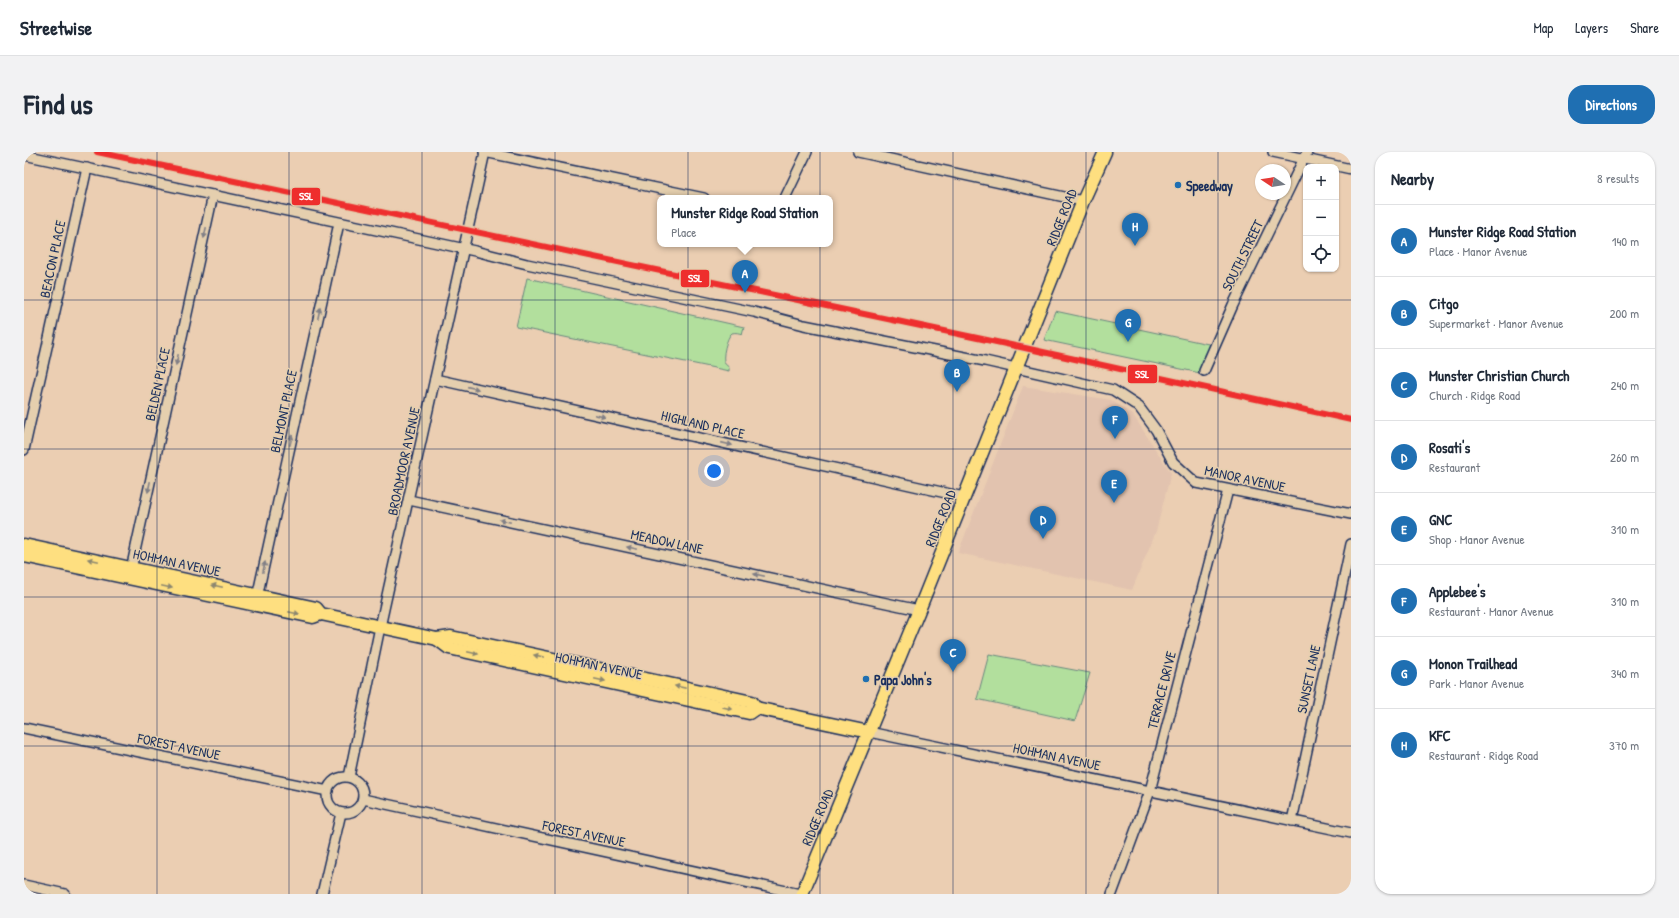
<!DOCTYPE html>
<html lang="en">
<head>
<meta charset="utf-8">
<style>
	body { margin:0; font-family:"Patrick Hand",sans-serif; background:#f2f2f3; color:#1f2937 }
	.controls { position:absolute; right:12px; top:12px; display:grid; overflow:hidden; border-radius:8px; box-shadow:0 1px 3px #0004 }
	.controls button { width:36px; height:36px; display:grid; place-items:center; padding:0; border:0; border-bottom:1px solid #e0e1e3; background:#fff; color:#1f2937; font:20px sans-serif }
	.compass { position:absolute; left:1231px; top:12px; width:36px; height:36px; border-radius:50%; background:#fff; box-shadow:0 1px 3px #0004; rotate:282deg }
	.you { position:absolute; left:690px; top:319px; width:14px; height:14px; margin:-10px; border:3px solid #fff; border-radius:50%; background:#1a73e8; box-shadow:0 0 0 6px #1a73e833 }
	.badge { display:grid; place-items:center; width:26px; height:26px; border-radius:50%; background:#1f6fb2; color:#fff; font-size:13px; font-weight:700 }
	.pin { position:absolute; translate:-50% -33px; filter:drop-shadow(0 1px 2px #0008) }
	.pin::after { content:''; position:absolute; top:21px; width:14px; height:12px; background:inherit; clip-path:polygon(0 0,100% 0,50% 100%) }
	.popup { position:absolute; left:633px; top:43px; width:176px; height:52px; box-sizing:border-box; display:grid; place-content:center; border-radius:8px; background:#fff; filter:drop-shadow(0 1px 3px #0005); font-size:13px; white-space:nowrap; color:#747a83 }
	.popup b { font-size:15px; color:#1f2937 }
	.popup::after { content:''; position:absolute; left:50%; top:100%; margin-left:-8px; border:8px solid transparent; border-top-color:#fff }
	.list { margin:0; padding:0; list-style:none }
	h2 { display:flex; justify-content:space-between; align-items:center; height:52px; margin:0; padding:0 16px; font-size:17px }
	h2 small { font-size:13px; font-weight:400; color:#747a83 }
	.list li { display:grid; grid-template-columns:26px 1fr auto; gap:12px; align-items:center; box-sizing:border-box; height:72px; padding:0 16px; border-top:1px solid #e0e1e3 }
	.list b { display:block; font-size:15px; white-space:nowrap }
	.list p { margin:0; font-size:13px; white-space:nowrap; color:#747a83 }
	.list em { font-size:13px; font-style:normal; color:#747a83 }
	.icon { flex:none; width:22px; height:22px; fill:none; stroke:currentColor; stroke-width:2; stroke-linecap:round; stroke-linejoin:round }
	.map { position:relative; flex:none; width:1327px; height:742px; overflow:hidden; border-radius:16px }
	header { display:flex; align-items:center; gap:24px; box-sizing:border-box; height:56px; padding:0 20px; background:#fff; border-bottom:1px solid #e0e1e3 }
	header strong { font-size:19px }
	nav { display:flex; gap:22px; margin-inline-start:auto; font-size:14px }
	.intro { display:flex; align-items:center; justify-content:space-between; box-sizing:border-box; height:96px; padding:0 24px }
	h1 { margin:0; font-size:28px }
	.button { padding:10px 18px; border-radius:16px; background:#1f6fb2; color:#fff; font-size:14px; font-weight:700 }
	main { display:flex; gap:24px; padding:0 24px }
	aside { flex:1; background:#fff; border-radius:16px; box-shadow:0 1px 3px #0004 }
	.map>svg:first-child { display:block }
</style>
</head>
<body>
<header>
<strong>Streetwise</strong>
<nav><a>Map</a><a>Layers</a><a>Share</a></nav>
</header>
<div class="intro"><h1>Find us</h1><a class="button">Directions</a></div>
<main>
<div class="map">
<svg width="1327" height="742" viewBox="0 0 1327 742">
	<rect width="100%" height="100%" fill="#ebceb2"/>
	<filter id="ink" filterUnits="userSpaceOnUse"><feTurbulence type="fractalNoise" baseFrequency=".025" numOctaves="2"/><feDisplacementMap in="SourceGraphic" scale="8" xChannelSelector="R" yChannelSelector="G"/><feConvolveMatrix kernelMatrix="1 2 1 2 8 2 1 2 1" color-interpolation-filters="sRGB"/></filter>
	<g filter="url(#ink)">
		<polygon fill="#e2c3af" points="999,234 1087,248 1109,263 1147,321 1132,379 1108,438 934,401"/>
		<g fill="#b2df9d" stroke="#66877e">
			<path d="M503,126L720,175L718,182C715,181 712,180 708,181C703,184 697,206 701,212C701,212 705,215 705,216V219L492,175Z"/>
			<polygon points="1031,159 1189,193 1176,221 1020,188"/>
			<polygon points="965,502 1066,521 1051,569 953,547"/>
		</g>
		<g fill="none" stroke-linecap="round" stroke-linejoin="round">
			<g stroke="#1b2f5e" stroke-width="12">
				<g id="minor">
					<polyline points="460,0 680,46"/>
					<polyline points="834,0 1059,49"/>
					<polyline points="1249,0 1327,17"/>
					<polyline points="0,3 451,99 503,112 730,160 780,173 961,209 1089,238 1115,255 1132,278 1149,310 1172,331 1327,362"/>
					<polyline points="761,46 783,0"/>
					<polyline points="1180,219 1209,153 1283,0"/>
					<polyline points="411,227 940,345"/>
					<polyline points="0,298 63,16"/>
					<polyline points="385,348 895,458"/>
					<polyline points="106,422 189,43"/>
					<polyline points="232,450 315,71"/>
					<polyline points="0,576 304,639"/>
					<polyline points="845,580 1327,681"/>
					<circle cx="321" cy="643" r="18"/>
					<polyline points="325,625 356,475 461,0"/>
					<polyline points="339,647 776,742"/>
					<polyline points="1268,669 1327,392"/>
					<polyline points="0,733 41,742"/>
					<polyline points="298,742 317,661"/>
					<polyline points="1088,742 1126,639 1204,338"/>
				</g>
			</g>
			<g stroke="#1b2f5e" stroke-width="15">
				<g id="major">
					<polyline points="0,393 292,456 297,462 413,487 427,485 728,550 732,556 845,580"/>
					<polyline points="0,404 289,465 297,462"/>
					<polyline points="413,487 425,496 725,561 732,556"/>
					<polyline points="778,742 895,458 1059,49 1081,0"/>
				</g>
			</g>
			<use href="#minor" stroke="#e5cfae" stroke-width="9"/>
			<use href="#major" stroke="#fedf80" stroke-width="12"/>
			<g stroke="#e5cfae" stroke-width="9">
				<polyline id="rail-1" points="73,0 1001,196 1327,268"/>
			</g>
			<use href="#rail-1" stroke="#ee2e2d" stroke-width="6"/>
		</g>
		<defs><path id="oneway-solid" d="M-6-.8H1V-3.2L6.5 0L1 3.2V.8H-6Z"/></defs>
		<g fill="#807f86">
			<use href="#oneway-solid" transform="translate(181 81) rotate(102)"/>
			<use href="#oneway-solid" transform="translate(295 161) rotate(-78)"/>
			<use href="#oneway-solid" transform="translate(153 208) rotate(102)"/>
			<use href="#oneway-solid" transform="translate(449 236) rotate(13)"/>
			<use href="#oneway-solid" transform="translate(576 264) rotate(13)"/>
			<use href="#oneway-solid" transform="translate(267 288) rotate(-78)"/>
			<use href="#oneway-solid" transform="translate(703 292) rotate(13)"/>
			<use href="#oneway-solid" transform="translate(125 335) rotate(102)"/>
			<use href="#oneway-solid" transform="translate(481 369) rotate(-168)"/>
			<use href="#oneway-solid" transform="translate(608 396) rotate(-168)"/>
			<use href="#oneway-solid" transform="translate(240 415) rotate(-78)"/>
			<use href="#oneway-solid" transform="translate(735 423) rotate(-168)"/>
		</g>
		<g fill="#8c876f">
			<use href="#oneway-solid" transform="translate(69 408) rotate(-168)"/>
			<use href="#oneway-solid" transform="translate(193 434) rotate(-168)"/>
			<use href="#oneway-solid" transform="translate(143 435) rotate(12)"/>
			<use href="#oneway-solid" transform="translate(270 461) rotate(12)"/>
			<use href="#oneway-solid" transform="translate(449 501) rotate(12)"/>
			<use href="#oneway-solid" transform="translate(515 504) rotate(-168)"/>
			<use href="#oneway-solid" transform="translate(576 528) rotate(12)"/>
			<use href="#oneway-solid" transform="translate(656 535) rotate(-168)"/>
			<use href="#oneway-solid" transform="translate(703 556) rotate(12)"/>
		</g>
	</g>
	<path fill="none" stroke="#1b2f5e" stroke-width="1" stroke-opacity="0.55" d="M133,0V742M265,0V742M398,0V742M531,0V742M664,0V742M796,0V742M929,0V742M1062,0V742M1194,0V742M0,148H1327M0,297H1327M0,445H1327M0,594H1327"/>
	<g fill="#1f6fb2" stroke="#e5cfae" stroke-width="1.5">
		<circle cx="1154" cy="33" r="4"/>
		<circle cx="842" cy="527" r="4"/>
	</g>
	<g text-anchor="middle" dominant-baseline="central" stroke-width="3" stroke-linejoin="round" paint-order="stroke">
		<g font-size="14" font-weight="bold" fill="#1b2f5e" stroke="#e5cfae" text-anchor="start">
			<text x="1162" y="33">Speedway</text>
			<text x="850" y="527">Papa John's</text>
		</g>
		<g font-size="14" fill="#1b2f5e" stroke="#e5cfae">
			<text transform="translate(1037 65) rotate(-68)">RIDGE ROAD</text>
			<text transform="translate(1218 103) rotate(-64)">SOUTH STREET</text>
			<text transform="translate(28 107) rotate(-78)">BEACON PLACE</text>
			<text transform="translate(133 232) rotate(-78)">BELDEN PLACE</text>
			<text transform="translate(259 259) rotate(-78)">BELMONT PLACE</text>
			<text transform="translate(679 272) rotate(13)">HIGHLAND PLACE</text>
			<text transform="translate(379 309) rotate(-78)">BROADMOOR AVENUE</text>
			<text transform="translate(1221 326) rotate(12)">MANOR AVENUE</text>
			<text transform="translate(916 366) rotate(-68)">RIDGE ROAD</text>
			<text transform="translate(643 389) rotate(12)">MEADOW LANE</text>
			<text transform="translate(153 410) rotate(12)">HOHMAN AVENUE</text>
			<text transform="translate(575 513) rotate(12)">HOHMAN AVENUE</text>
			<text transform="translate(1284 527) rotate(-78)">SUNSET LANE</text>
			<text transform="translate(1137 538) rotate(-76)">TERRACE DRIVE</text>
			<text transform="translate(155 594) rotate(12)">FOREST AVENUE</text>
			<text transform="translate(1033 604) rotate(12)">HOHMAN AVENUE</text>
			<text transform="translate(793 665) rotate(-67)">RIDGE ROAD</text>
			<text transform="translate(560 681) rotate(12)">FOREST AVENUE</text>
		</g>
	</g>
	<g stroke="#e5cfae" stroke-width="1.5">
		<rect x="267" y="35" width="30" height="19" rx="4" fill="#ee2e2d"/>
		<rect x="656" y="117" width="30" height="19" rx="4" fill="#ee2e2d"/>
		<rect x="1103" y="212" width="31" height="20" rx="4" fill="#ee2e2d"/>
	</g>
	<g font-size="11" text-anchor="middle" font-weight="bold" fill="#fff">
		<text x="282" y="48">SSL</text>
		<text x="671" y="130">SSL</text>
		<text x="1118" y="226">SSL</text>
	</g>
</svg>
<div class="controls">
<button>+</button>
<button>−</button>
<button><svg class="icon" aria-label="locate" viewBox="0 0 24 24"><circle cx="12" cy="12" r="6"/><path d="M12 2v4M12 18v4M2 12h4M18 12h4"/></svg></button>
</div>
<svg class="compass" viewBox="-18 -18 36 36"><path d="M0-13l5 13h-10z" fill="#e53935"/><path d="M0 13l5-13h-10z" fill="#747a83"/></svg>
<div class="you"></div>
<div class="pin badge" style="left:721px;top:141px">A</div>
<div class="popup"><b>Munster Ridge Road Station</b>Place</div>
<div class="pin badge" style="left:933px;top:240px">B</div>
<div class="pin badge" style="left:929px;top:520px">C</div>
<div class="pin badge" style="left:1019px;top:387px">D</div>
<div class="pin badge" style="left:1090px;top:351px">E</div>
<div class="pin badge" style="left:1091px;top:287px">F</div>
<div class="pin badge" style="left:1104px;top:190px">G</div>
<div class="pin badge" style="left:1111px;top:94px">H</div>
</div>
<aside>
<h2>Nearby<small>8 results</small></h2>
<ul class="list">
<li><span class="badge">A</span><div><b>Munster Ridge Road Station</b><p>Place · Manor Avenue</p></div><em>140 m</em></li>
<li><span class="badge">B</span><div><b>Citgo</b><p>Supermarket · Manor Avenue</p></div><em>200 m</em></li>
<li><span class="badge">C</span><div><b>Munster Christian Church</b><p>Church · Ridge Road</p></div><em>240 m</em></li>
<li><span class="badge">D</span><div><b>Rosati's</b><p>Restaurant</p></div><em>260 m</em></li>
<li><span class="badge">E</span><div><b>GNC</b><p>Shop · Manor Avenue</p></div><em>310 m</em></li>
<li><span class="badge">F</span><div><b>Applebee's</b><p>Restaurant · Manor Avenue</p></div><em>310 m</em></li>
<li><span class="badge">G</span><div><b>Monon Trailhead</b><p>Park · Manor Avenue</p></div><em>340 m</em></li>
<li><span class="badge">H</span><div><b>KFC</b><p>Restaurant · Ridge Road</p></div><em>370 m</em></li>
</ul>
</aside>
</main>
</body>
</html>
